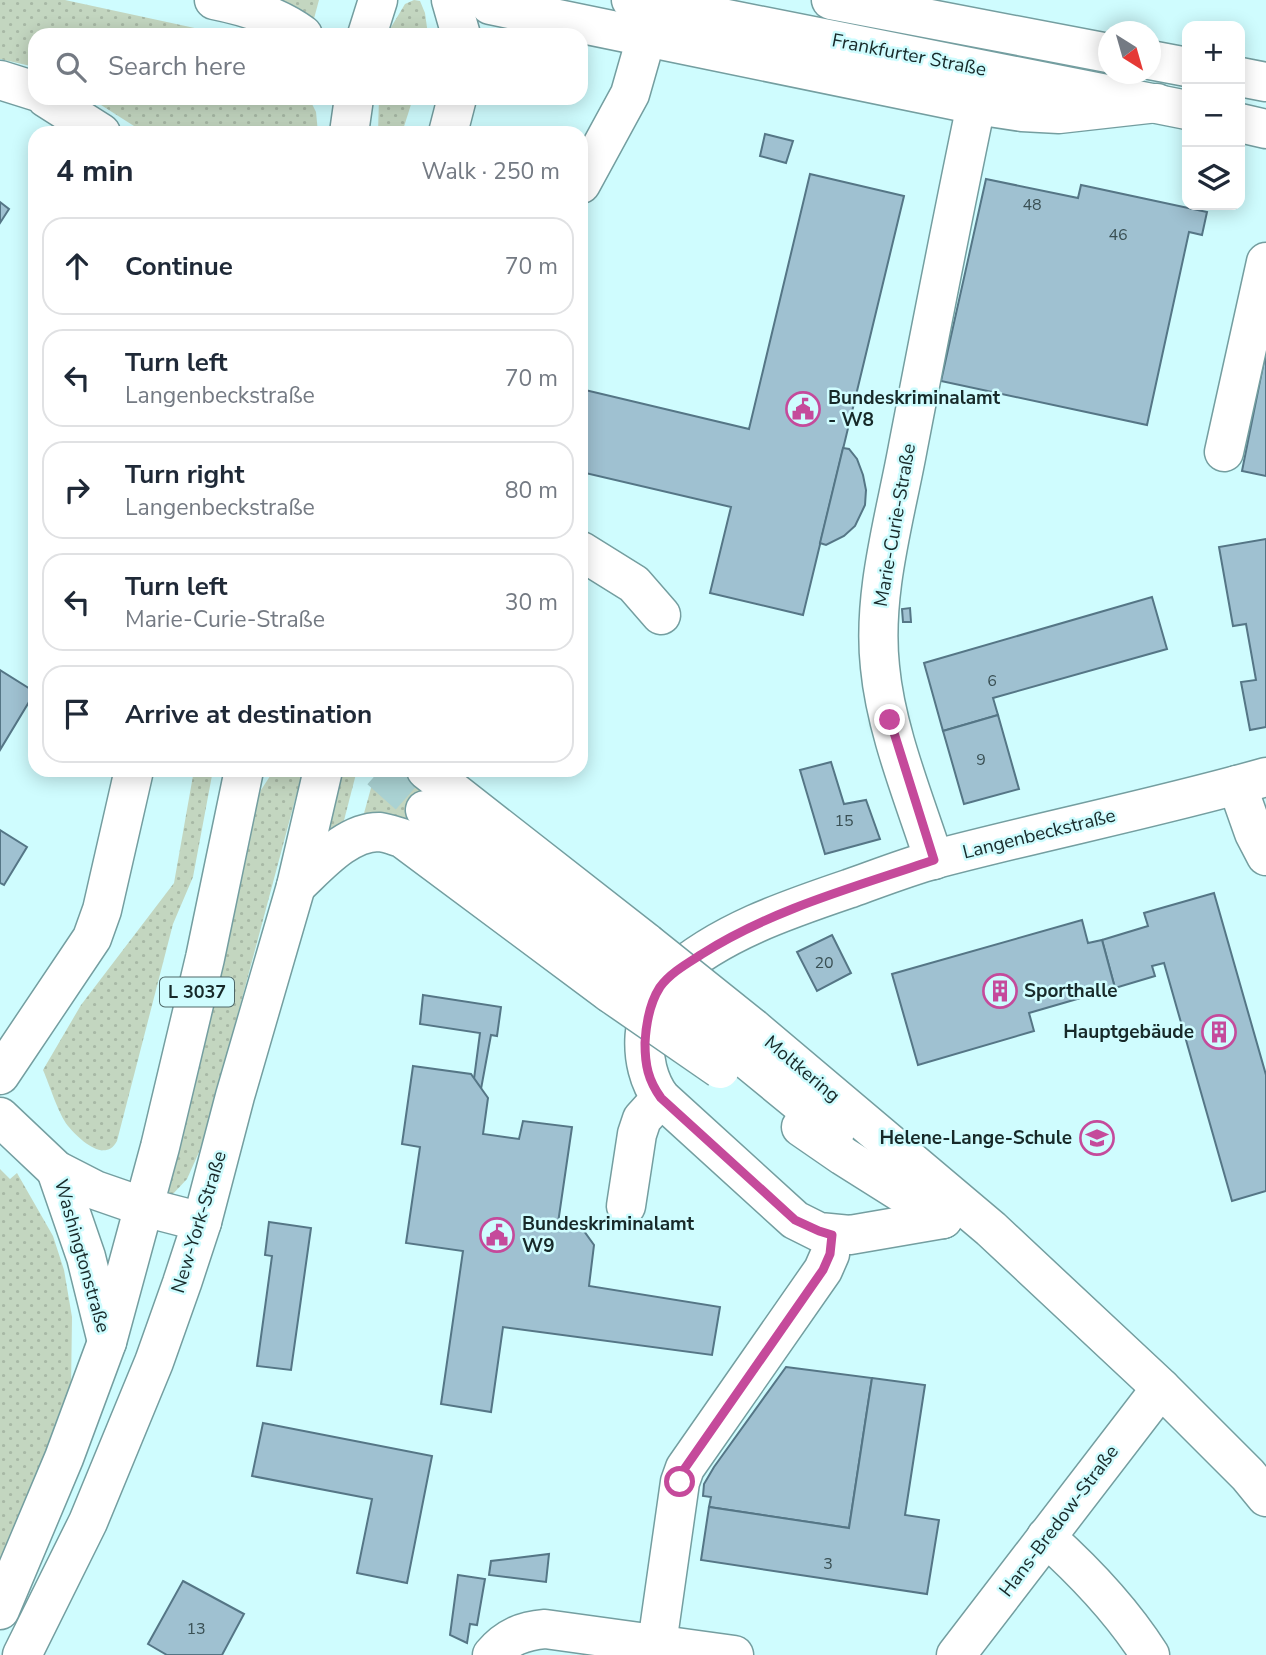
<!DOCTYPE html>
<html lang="en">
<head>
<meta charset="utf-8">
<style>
	body { margin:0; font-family:"Nunito Sans",sans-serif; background:#f6f6f7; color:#1f2937 }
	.controls { position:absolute; right:21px; top:21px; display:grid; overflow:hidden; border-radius:14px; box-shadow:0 4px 18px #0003 }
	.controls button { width:63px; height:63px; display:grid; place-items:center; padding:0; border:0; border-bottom:2px solid #e0e1e3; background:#fff; color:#1f2937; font:35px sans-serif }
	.compass { position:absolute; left:1098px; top:21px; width:63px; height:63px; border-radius:50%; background:#fff; box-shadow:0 4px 18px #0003; rotate:143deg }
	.stop { position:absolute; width:21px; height:21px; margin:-16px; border:5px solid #c54a9b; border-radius:50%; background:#fff }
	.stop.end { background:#c54a9b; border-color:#fff; box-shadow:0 2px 7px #0008 }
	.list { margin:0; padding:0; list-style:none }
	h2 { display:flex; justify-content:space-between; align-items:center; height:91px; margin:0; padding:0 28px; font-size:30px }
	h2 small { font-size:23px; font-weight:400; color:#747a83 }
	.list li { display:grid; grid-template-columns:46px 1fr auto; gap:21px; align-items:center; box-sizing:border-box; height:98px; margin:0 14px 14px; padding:0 14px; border:2px solid #e0e1e3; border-radius:21px }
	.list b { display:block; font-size:26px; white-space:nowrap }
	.list p { margin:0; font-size:23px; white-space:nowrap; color:#747a83 }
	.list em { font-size:23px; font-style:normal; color:#747a83 }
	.icon { flex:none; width:38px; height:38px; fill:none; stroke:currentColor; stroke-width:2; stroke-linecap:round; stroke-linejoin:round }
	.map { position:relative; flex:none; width:1266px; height:1655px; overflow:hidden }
	.search { position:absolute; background:#fff; box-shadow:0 4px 18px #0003; left:28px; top:28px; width:560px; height:77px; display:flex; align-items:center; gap:18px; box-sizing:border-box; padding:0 24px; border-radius:21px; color:#747a83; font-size:26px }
	.panel { position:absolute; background:#fff; box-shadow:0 4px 18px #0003; left:28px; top:126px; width:560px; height:651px; border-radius:21px }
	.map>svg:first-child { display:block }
</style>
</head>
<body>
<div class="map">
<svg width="1266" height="1655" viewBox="0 0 1266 1655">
	<defs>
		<pattern id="grass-dots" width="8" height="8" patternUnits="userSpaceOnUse" patternTransform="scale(1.75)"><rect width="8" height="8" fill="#c3d6c0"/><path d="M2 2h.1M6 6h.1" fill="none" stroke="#a7b8a5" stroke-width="1.8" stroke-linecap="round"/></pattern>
	</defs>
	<rect width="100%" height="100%" fill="#cffcfe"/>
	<g fill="url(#grass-dots)">
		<polygon points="0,0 65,0 227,35 35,35 35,67 0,59"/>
		<polygon points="275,0 319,0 312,26"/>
		<polygon points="414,0 420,1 425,13 428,35 411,35 390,29 405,4"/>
		<polygon points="90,98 309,98 316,112 318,133 145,133"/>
		<polygon points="379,98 413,98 402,133 378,133"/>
		<path d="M194,770H213L193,877L173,924L117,1141C105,1164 79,1139 68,1126C58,1113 50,1086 43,1070L81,1005L174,883Z"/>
		<polygon points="274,770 303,770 204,1141 187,1179 171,1196 167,1193 251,816 261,790"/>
		<polygon points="342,770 357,770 341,832 325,838"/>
		<polygon points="376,770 401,770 435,795 410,830 361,824"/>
		<polygon points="0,1169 10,1179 17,1173 53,1236 64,1270 72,1317 71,1390 0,1563"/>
	</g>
	<g fill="#9fc1d1" stroke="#557686" stroke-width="2">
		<polygon points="765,134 793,141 786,163 760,156"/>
		<polygon points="810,174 904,196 803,615 710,593 731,507 581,472 581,389 749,429"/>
		<polygon points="986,179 1078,198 1081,185 1207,212 1202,235 1189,232 1147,425 941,381"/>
		<polygon points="0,202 9,209 0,223"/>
		<polygon points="1266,351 1266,476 1242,471"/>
		<polygon points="843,448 849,449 857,459 863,475 866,490 865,505 855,526 844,536 826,545 820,543"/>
		<polygon points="1266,539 1266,727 1250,730 1241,682 1256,680 1246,624 1233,626 1219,547"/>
		<polygon points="1152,597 1167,649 993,698 998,715 943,731 924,663"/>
		<polygon points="910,608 911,622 903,622 902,609"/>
		<polygon points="0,670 35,692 0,750"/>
		<polygon points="998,715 1019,789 964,804 943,731"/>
		<polygon points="831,762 844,804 866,800 880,839 825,854 800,770"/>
		<polygon points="0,830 27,847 4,885 0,883"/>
		<polygon points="1214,893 1266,1075 1266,1191 1232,1201 1164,963 1152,966 1155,976 1115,988 1102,940 1148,926 1144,913"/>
		<polygon points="1082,920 1088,943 1102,940 1115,988 1029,1013 1034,1031 918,1065 892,974"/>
		<polygon points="832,935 851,973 817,991 797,952"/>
		<polygon points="423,995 501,1007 497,1036 491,1035 481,1089 474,1079 480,1033 420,1024"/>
		<polygon points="413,1066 471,1074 488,1098 483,1134 519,1139 523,1121 572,1127 558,1223 581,1227 594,1245 589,1286 720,1307 712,1355 503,1327 491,1412 441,1404 463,1251 406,1243 420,1147 402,1144"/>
		<polygon points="269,1222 311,1228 291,1370 257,1366 272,1256 265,1255"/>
		<polygon points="786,1367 872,1378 849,1528 709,1507 711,1497 703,1496 704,1484 714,1467"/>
		<polygon points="872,1378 925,1385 905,1515 939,1520 927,1594 701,1560 709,1507 849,1528"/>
		<polygon points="263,1423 432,1456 407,1583 357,1573 372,1499 252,1476"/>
		<polygon points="549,1554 546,1582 489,1575 491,1561"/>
		<polygon points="458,1575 485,1579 477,1625 470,1624 467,1643 450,1635"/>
		<polygon points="183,1581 244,1614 222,1655 167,1655 148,1644"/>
	</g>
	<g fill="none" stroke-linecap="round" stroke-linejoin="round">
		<polyline stroke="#aad2d3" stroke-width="38" stroke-dasharray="38 19" stroke-linecap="butt" points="380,770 425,810"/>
		<g stroke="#749ea0" stroke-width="41">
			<g id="minor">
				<polyline points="0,80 35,91"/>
				<polyline points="46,98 101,133"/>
				<polyline points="581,184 630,94 646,38"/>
				<polyline points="1224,452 1266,262"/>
				<polyline points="581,551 634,584 661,615"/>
				<polyline points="426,770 647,943"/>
				<polyline points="1237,785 1254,833 1266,856"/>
				<polyline points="425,810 630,966"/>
				<path d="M934,860C914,798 886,731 880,667C872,594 895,518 908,447C930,333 952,219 976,105"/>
				<path d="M296,886C318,866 347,831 380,832C387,833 395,836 402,838L610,993"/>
				<polyline points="753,1028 991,1229 1161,1388 1248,1475 1266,1497"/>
				<polyline points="735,1050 835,1132"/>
				<polyline points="0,1075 92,938 102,910 134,770"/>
				<polyline points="0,1117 56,1170 95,1190 144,1207 202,1222"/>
				<polyline points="801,1127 843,1156 943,1219"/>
				<polyline points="56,1170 86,1257 107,1342"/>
				<polyline points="626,1206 637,1134 642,1119 661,1098"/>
				<path d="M943,1219L850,1235L819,1232L795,1220L661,1098C636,1065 639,1005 671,976C720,932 789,909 851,888C879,878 907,867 936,859C1046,830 1157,808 1266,777"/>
				<path d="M1046,1537C1085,1572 1122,1611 1150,1655"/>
				<polyline points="657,1644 680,1482 685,1468 823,1270 830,1254 832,1235"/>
				<path d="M492,1655C507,1637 523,1631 545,1629L734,1655"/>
				<polyline points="956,1655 1161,1388"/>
			</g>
		</g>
		<g stroke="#749ea0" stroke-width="41">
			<g id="major">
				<path d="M214,0C244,6 278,16 303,35"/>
				<polyline points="451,0 461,35"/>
				<polyline points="486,0 490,5 976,105 1022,112 1059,114 1157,103"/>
				<polyline points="631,0 1187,110"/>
				<polyline points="831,0 1108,53"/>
				<polyline points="367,35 378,0"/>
				<polyline points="1150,60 1187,67"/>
				<polyline points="1240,77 1266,82"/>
				<polyline points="1240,123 1266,129"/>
				<polyline points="349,133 354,98"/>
				<polyline points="448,133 457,98"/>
				<polyline points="0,1610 64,1458 107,1342 160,1147 205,958 244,770"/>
				<polyline points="22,1655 88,1522 154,1362 182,1283 202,1222 235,1096 296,886 323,770"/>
			</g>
		</g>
		<use href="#minor" stroke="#fff" stroke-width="38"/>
		<use href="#major" stroke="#fff" stroke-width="38"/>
		<g stroke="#749ea0" stroke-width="41" stroke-linecap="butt">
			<g id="minor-bridge">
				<polyline points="647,943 753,1028"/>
				<polyline points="630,966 735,1050"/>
				<polyline points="610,993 720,1069"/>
			</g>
		</g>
		<use href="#minor-bridge" stroke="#fff" stroke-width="38"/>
	</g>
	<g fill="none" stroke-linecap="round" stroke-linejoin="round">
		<path stroke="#c54a9b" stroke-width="9" d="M680,1482L685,1468L823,1270L830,1254L832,1235L819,1231L795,1220L661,1098C648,1080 645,1065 645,1043C646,1024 649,1004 660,987C670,973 688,963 702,954C773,909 855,887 934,860L890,720"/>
	</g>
	<defs>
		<g id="civic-ring" transform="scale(1.75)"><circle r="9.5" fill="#cffcfe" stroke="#c54a9b" stroke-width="1.5"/><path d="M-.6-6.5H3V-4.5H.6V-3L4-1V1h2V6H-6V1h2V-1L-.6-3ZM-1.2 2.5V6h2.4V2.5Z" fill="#c54a9b"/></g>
		<g id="building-ring" transform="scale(1.75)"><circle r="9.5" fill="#cffcfe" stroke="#c54a9b" stroke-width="1.5"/><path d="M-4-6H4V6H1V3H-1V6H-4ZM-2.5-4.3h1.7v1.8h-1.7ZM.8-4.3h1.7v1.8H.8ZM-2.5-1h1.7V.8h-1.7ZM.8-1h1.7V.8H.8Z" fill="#c54a9b"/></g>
		<g id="school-ring" transform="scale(1.75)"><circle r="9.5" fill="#cffcfe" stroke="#c54a9b" stroke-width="1.5"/><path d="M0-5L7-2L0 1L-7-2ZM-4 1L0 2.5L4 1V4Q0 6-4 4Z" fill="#c54a9b"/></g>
	</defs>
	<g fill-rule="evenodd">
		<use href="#civic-ring" x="803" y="409"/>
		<use href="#building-ring" x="1000" y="991"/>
		<use href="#building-ring" x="1219" y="1032"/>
		<use href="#school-ring" x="1097" y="1138"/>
		<use href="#civic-ring" x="497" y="1235"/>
	</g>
	<g text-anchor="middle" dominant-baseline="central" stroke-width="5" stroke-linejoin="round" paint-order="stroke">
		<g font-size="16" fill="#394f53">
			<text x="1032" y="205">48</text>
			<text x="1118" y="235">46</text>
			<text x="992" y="681">6</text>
			<text x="981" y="760">9</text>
			<text x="844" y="821">15</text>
			<text x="824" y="963">20</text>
			<text x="828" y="1564">3</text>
			<text x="196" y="1629">13</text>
		</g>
		<rect fill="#cffcfe" stroke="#4e6869" stroke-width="2" x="160" y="977.5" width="74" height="29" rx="5"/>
		<g font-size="18" font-weight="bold" fill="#172929">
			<text x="197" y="992">L 3037</text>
		</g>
		<g font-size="19" fill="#172929" stroke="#cffcfe">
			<text transform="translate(909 55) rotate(11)">Frankfurter Straße</text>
			<text transform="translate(895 525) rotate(-80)">Marie-Curie-Straße</text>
			<text transform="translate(1039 834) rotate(-14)">Langenbeckstraße</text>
			<text transform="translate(802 1069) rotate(40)">Moltkering</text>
			<text transform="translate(199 1222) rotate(-73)">New-York-Straße</text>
			<text transform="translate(82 1256) rotate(74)">Washingtonstraße</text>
			<text transform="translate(1059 1521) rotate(-53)">Hans-Bredow-Straße</text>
		</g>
		<g font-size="19" font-weight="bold" fill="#172929" stroke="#cffcfe" text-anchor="start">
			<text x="828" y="398">Bundeskriminalamt<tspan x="828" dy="22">- W8</tspan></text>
			<text x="1024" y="991">Sporthalle</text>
			<text x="1194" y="1032" text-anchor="end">Hauptgebäude</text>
			<text x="1072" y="1138" text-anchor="end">Helene-Lange-Schule</text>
			<text x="522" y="1224">Bundeskriminalamt<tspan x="522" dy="22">W9</tspan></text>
		</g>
	</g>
</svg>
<div class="controls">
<button>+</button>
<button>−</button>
<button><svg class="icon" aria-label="layers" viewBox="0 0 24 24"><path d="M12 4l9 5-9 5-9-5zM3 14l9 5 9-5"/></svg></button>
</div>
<svg class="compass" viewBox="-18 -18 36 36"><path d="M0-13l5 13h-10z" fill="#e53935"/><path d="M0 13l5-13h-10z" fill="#747a83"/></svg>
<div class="stop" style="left:680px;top:1482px"></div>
<div class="stop end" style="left:890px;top:720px"></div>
<div class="search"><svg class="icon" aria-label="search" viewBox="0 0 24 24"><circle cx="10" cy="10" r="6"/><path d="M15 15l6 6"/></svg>Search here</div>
<section class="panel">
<h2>4 min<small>Walk · 250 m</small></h2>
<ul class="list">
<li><svg class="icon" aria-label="ahead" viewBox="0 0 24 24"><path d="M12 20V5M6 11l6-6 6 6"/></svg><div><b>Continue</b></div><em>70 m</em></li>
<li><svg class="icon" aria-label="left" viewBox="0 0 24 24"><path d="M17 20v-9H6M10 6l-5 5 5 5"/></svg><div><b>Turn left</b><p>Langenbeckstraße</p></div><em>70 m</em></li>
<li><svg class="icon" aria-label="right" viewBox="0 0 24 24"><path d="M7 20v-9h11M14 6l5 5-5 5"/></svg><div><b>Turn right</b><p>Langenbeckstraße</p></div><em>80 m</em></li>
<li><svg class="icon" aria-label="left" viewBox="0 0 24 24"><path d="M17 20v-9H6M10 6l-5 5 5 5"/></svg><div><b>Turn left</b><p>Marie-Curie-Straße</p></div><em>30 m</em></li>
<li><svg class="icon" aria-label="arrive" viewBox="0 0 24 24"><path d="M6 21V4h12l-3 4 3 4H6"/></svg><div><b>Arrive at destination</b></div></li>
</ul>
</section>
</div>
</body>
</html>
